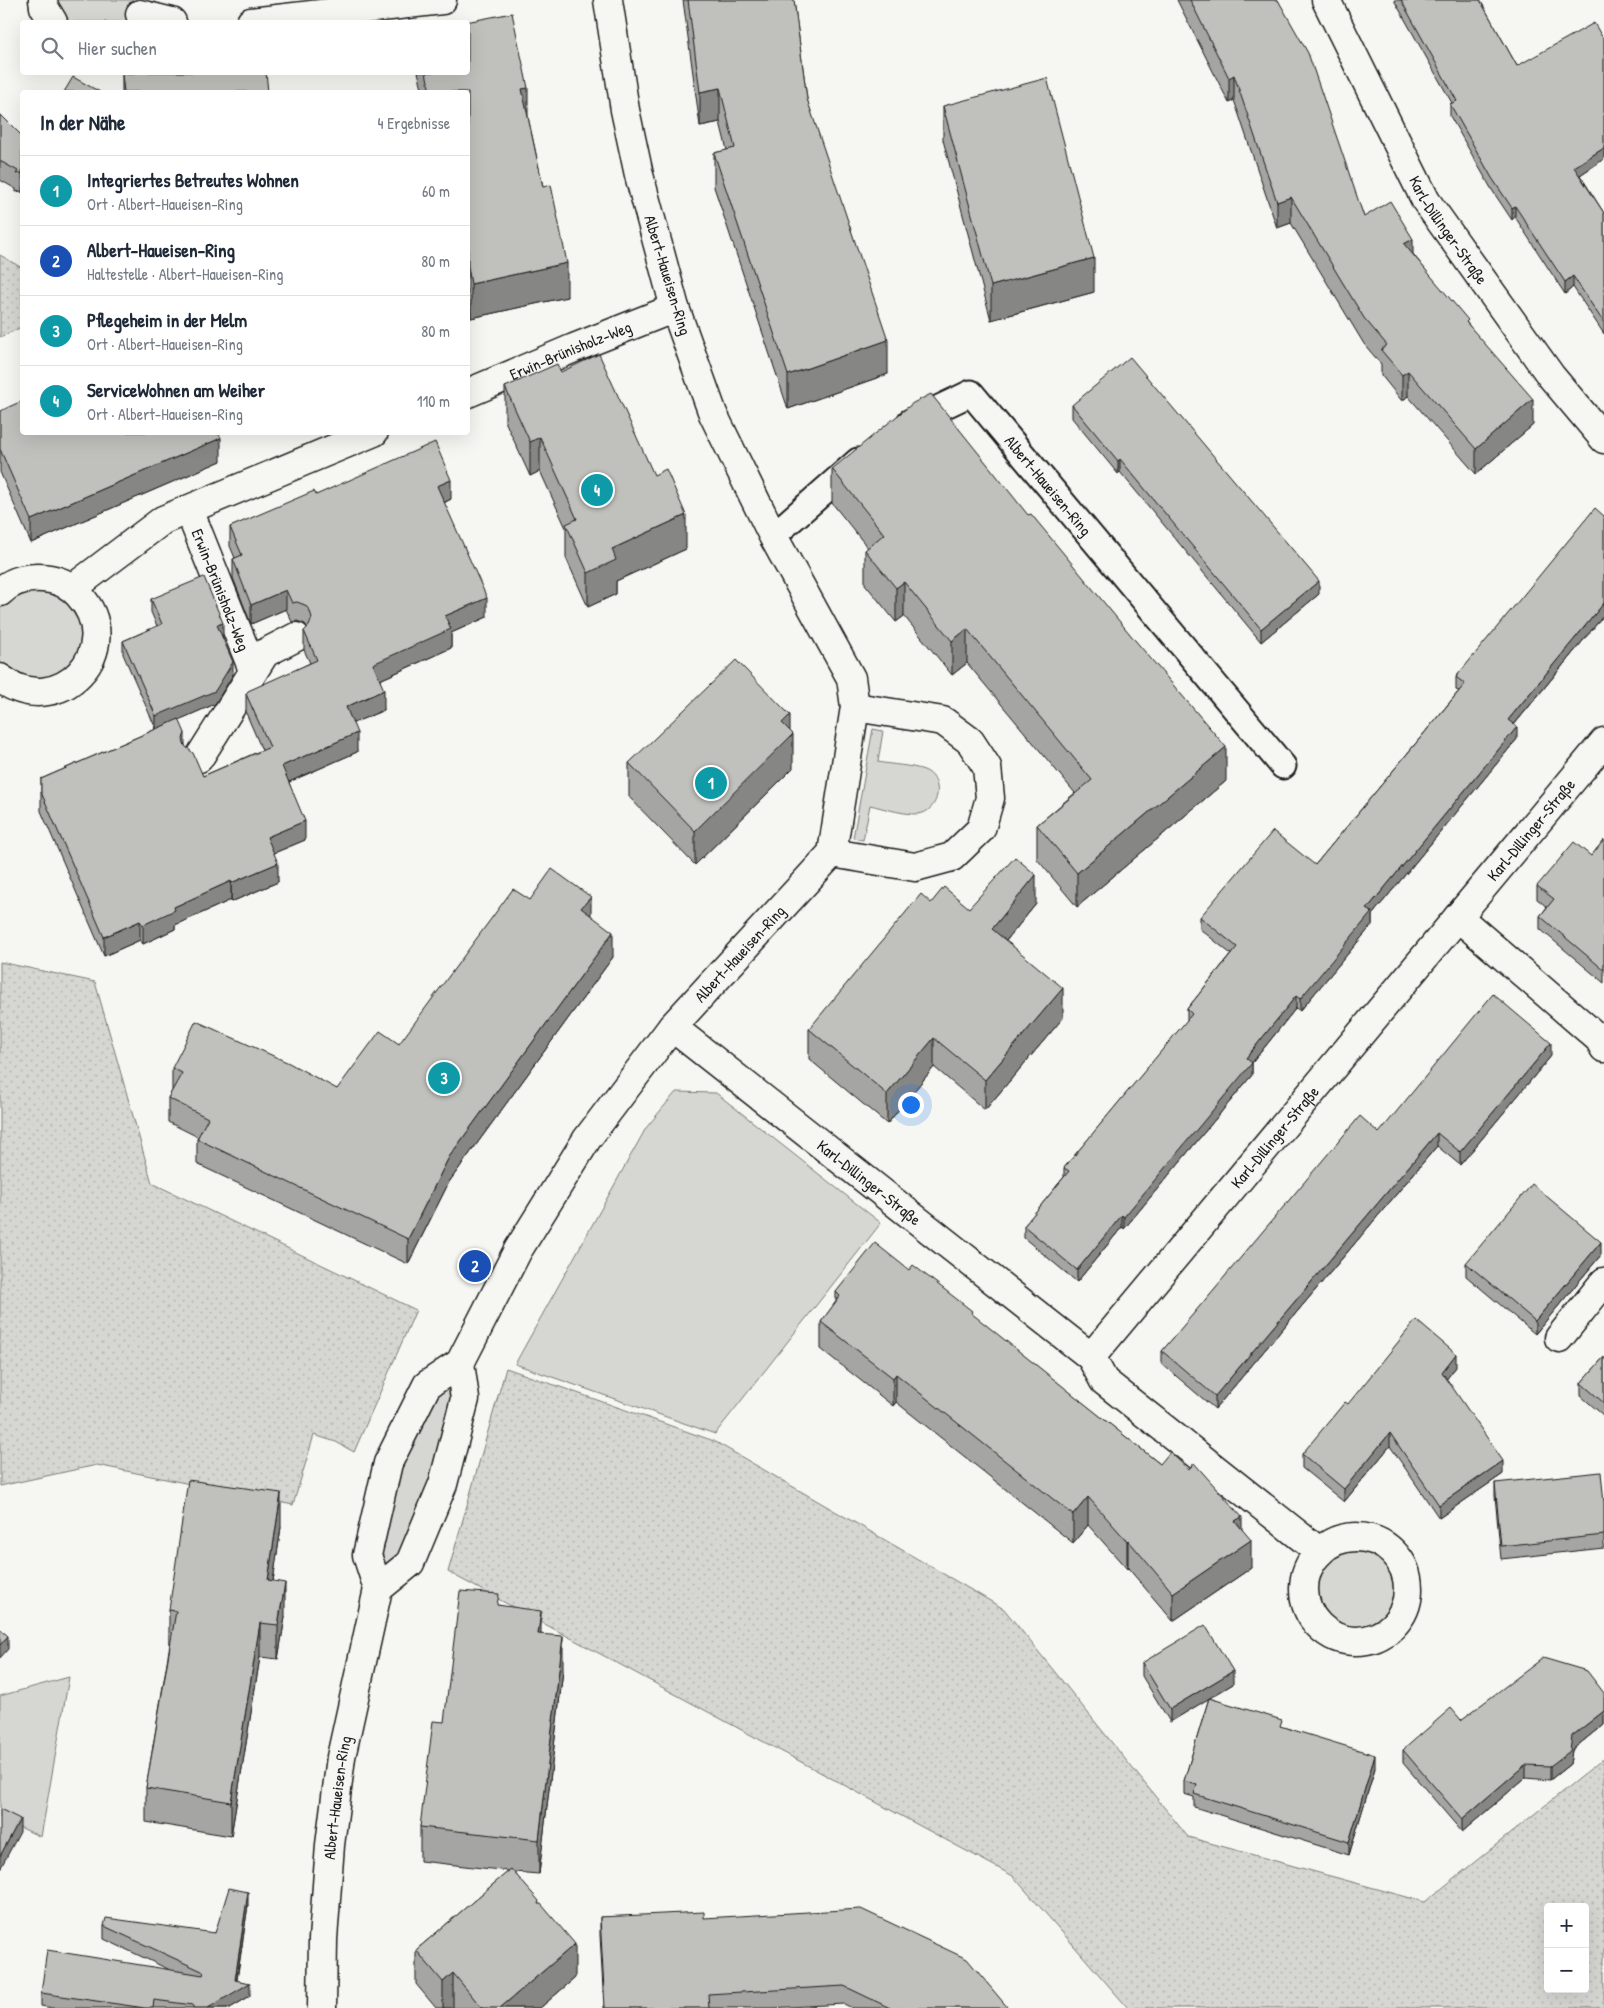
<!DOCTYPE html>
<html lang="de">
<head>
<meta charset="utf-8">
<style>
	body { margin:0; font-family:"Patrick Hand",sans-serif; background:#f2f2f3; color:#1f2937 }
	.controls { position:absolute; right:15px; bottom:15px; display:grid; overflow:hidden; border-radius:5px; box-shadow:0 5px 20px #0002 }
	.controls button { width:45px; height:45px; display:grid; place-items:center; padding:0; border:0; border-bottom:1px solid #e0e1e3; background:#fff; color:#1f2937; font:25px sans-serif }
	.you { position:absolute; left:910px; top:1104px; width:18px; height:18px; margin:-12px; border:4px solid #fff; border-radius:50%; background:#1a73e8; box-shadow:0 0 0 8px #1a73e833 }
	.badge { display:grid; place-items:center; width:32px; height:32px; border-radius:50%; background:#2563eb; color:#fff; font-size:16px; font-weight:700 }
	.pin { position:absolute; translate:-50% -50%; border:2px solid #fff; box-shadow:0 1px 5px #0006 }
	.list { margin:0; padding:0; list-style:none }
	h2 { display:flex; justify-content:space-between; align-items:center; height:65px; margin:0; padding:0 20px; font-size:21px }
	h2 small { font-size:16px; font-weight:400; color:#747a83 }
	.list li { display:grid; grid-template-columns:32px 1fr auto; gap:15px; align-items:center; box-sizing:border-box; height:70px; padding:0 20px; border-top:1px solid #e0e1e3 }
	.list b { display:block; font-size:19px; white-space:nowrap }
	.list p { margin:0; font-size:16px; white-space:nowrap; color:#747a83 }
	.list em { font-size:16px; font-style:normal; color:#747a83 }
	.icon { flex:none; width:28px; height:28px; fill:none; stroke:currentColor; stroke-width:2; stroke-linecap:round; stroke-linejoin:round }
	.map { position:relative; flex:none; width:1604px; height:2008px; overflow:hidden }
	.search { position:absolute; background:#fff; box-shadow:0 5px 20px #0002; left:20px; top:20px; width:450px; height:55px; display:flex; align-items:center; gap:12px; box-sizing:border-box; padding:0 18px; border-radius:5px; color:#747a83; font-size:19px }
	.panel { position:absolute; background:#fff; box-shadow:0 5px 20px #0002; left:20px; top:90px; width:450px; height:345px; border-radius:5px }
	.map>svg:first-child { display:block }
</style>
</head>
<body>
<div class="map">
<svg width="1604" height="2008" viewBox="0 0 1604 2008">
	<defs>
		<pattern id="park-dots" width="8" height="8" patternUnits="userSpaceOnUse" patternTransform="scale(1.25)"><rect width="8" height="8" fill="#d6d6d2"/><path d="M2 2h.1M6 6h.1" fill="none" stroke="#b7b7b4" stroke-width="1.8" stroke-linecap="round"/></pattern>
	</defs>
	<rect width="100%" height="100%" fill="#f6f6f2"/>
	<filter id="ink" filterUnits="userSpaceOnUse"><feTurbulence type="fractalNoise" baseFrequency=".02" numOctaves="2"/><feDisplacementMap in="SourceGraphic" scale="10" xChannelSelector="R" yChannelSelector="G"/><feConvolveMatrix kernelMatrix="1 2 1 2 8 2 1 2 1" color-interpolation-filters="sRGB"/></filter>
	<g filter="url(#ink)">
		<g fill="#d6d6d2" stroke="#797977">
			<polygon points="43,0 144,0 140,14 133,22 53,22"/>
			<polygon points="38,577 94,620 65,686 0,678 0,592"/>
			<path d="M873,729L883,731L878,762C893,765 910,765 924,770C943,777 941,806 923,813C911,817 883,808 870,805L863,840L853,838Z"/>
			<polygon points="676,1092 716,1093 881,1223 715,1434 515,1364 646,1128"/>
			<polygon points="460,1363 443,1484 378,1589 388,1463"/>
			<circle cx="1356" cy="1589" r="52"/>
			<polygon points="69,1677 41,1837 0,1818 0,1696"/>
		</g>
		<g fill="url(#park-dots)" stroke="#797977" fill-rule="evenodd">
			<polygon points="0,255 22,268 22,327 0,337"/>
			<polygon points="0,962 95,982 152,1183 416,1310 354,1452 336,1442 314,1435 293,1505 97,1465 0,1486"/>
			<path d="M506,1368L714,1441L1004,1609L1188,1837L1425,1902L1604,1758V2008H1128L1013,1876L448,1572ZM1548,1907H1585V1989H1548Z"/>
		</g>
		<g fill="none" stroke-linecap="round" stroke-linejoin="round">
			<g stroke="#1c1c1c" stroke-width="29">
				<g id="service">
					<path id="s1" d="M910,422L971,393L1283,766"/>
					<polyline points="773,536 858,461"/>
				</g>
			</g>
			<g stroke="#1c1c1c" stroke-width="31">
				<g id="minor">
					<polyline points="43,0 44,7 53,22"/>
					<path id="s2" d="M1326,0L1426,201L1551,376L1604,439"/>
					<polyline points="140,14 172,22"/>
					<polyline points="251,22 442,0"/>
					<path id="s3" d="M468,393L574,348L675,308"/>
					<path id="s4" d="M189,510L253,670"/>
					<polyline points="73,588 163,520 374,432"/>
					<path d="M0,592C13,579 32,576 50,579C61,581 72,587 79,595C128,649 58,723 0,678"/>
					<polyline points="199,758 265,653 296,637"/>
					<polyline points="832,853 915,867 952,857 981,829 990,798 987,767 970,741 943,721 855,707"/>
					<polyline points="1458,917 1599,1039 1604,1048"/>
					<path id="s5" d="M672,1027L1091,1357L1604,742"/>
					<polyline points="1559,1338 1604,1282"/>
					<polyline points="1091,1357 1104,1381 1320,1552"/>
					<circle cx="1356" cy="1589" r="52"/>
					<polyline points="378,1589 410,1563 443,1484 465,1399 460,1363"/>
					<path id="s6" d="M322,2008L323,1939L330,1845L341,1757L378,1589L367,1555L388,1463L427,1385L460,1363L518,1250L587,1139L672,1027L832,853L855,707L851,678L773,536L713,414L675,308L639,175L625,110L608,0"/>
				</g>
			</g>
			<use href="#service" stroke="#f6f6f2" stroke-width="25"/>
			<use href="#minor" stroke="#f6f6f2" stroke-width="28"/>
		</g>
		<g fill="#a5a5a3" stroke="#1c1c1c">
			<polygon points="683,0 794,0 807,99 888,374 788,409 714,187 714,153 727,150 720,122 700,126"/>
			<polygon points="1177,0 1278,0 1364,217 1413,254 1468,324 1533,425 1476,474 1408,396 1402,401 1381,375 1381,364 1364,344 1291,223 1277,228 1234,100 1229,103"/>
			<polygon points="1394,0 1480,0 1517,66 1604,40 1604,159 1580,175 1604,213 1604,334 1573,287 1565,294 1515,217 1512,220 1492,190 1450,116 1450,104 1452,103"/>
			<polygon points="418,72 468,72 528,117 567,297 471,318 468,300 468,92 423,92"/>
			<polygon points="122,75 268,92 122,92"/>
			<polygon points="943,106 1094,292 991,320 943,140"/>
			<polygon points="0,114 22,136 22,193 21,191 16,192 16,189 0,180"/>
			<polygon points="561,372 686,549 616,581 616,594 588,607 566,558 566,528 540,471 530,476 505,421 505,387"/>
			<polygon points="1072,405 1319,594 1261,642 1120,472 1118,474 1072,418"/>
			<polygon points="0,411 221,461 31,543 0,472"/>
			<polygon points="832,469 1226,781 1077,907 1037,859 1037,825 1075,793 967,663 952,675 904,616 896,622 865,584 865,550 868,548 832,503"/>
			<polygon points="316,495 451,499 444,503 487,617 451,633 451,648 380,680 384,710 353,723 357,752 289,782 305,840 274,853 278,882 231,902 231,900 175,925 175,929 143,944 140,940 104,956 41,811 41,779 156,729 123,654 123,641 157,626 151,612 151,599 223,636 222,636 233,675 215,704 173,722 185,733 185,746 203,776 262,750 246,713 246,694 310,663 304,650 304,631 308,628 305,624 297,621 292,622 286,609 251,624 233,578 233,559 235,558 230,546 230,527"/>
			<polygon points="1604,516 1604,615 1514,725 1517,739 1372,915 1372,925 1300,1011 1296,1008 1252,1063 1252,1075 1124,1229 1122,1227 1077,1282 1024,1238 1024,1226 1064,1177 1064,1168 1187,1021 1187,1009 1231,954 1200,929 1200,917 1315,865 1459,691 1456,690 1456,677"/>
			<polygon points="629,763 793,768 695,865 629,797"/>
			<polygon points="1604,840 1604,983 1540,929 1540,916 1547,907 1537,899 1537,886 1591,856"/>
			<polygon points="530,900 591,916 613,957 449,1182 408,1264 197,1164 197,1139 198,1137 168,1122 168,1098 172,1091 172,1068 337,1089 399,1044"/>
			<polygon points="931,903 969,908 1036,904 1006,941 1063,1018 985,1110 934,1067 887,1124 809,1059 809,1029"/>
			<polygon points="1551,1056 1460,1165 1437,1146 1215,1409 1162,1364 1162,1351 1379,1133"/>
			<polygon points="1601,1255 1535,1334 1466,1276 1466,1263"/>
			<polygon points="909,1270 972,1315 1242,1529 1251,1568 1173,1621 1128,1568 1127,1569 1088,1525 1073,1543 896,1402 893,1406 821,1349 821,1322 836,1302 836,1292"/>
			<polygon points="1604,1357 1604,1416 1581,1396 1581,1383"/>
			<polygon points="1456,1367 1446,1379 1503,1474 1439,1518 1390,1446 1344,1502 1302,1468 1302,1454 1348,1404"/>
			<polygon points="1495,1483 1604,1504 1604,1548 1501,1559 1495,1496"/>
			<polygon points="281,1527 273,1581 285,1617 278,1659 260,1657 231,1836 146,1822 146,1788 170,1644 169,1644 169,1610"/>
			<polygon points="499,1605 541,1634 563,1670 539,1874 514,1872 539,1904 575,1978 540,2008 453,2008 453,2007 452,2008 436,2008 416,1984 416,1950 509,1871 420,1861 420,1827 444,1722"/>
			<polygon points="1142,1663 1233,1684 1209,1698 1282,1727 1375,1768 1349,1855 1194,1807 1194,1797 1184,1794 1184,1781 1209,1698 1170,1722 1142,1676"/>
			<polygon points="1604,1693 1604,1724 1572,1750 1570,1764 1550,1780 1525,1778 1462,1832 1403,1763 1403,1750 1461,1720"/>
			<polygon points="248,1905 237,1980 250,1996 230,2008 52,2008 41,2006 41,1993 170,1970 104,1939 104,1926 215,1933"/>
			<polygon points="600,1917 704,1918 1008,2008 852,2008 844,2004 770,2008 604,2008 600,1935"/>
		</g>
		<g fill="#868684" stroke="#1c1c1c">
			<polygon points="1234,75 1234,100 1229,103 1229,78"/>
			<polygon points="528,88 528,122 522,89"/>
			<polygon points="720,88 720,122 700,126 700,92"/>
			<polygon points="1604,148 1604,159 1574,179 1574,167"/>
			<polygon points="1291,197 1291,223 1277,228 1277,202"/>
			<polygon points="1515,206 1515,217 1512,220 1512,208"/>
			<polygon points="1413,239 1413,264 1404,244"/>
			<polygon points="1094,258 1094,292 991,320 991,286"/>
			<polygon points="567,263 567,297 471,318 471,284"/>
			<polygon points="1573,276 1573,287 1565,294 1565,282"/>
			<polygon points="888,340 888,374 788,409 788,375"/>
			<polygon points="1408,371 1408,396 1402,401 1402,375"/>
			<polygon points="1533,399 1533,425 1476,474 1476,449"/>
			<polygon points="540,437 540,471 530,476 530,442"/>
			<polygon points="221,438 221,461 31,543 31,520"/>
			<polygon points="1120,459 1120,472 1118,474 1118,461"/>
			<polygon points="451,480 451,499 437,506 437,486"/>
			<polygon points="686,515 686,549 616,581 616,594 588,607 588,573 612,549"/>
			<polygon points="1319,581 1319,594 1261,642 1261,629"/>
			<polygon points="904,582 904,616 896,622 896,588"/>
			<polygon points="286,590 286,609 251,624 251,605"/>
			<polygon points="487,598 487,617 451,633 451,648 373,683 373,664 445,616"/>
			<polygon points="1604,603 1604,615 1508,732 1508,720"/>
			<polygon points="223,623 223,636 217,638 217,625"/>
			<polygon points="967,629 967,663 952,675 952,641"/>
			<polygon points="233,662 233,675 215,704 156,730 156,716"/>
			<polygon points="384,690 384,710 346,726 346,707"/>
			<polygon points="790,715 790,738 793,734 793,768 695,865 695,831 782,723"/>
			<polygon points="1517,727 1517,739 1372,915 1372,925 1300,1011 1300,999 1367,909"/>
			<polygon points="357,733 357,752 282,785 282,766"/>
			<polygon points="1226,747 1226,781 1077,907 1077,873"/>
			<polygon points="305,821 305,840 267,856 267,837"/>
			<polygon points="278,863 278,882 231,902 231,883"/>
			<polygon points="1036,875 1036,904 992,958 992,929"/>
			<polygon points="231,881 231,900 175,925 175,929 143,944 143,925 174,907"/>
			<polygon points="591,897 591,922 581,908"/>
			<polygon points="140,921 140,940 104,956 104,937"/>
			<polygon points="613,932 613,957 449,1182 408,1264 408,1239 449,1157"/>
			<polygon points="1063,988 1063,1018 985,1110 985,1080"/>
			<polygon points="1296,996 1296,1008 1251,1064 1252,1063 1252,1075 1124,1229 1124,1217 1246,1058"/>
			<polygon points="934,1038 934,1067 887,1124 887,1094"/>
			<polygon points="1551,1043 1551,1056 1460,1165 1460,1152"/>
			<polygon points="1437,1133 1437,1146 1215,1409 1215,1396"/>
			<polygon points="1122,1215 1122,1227 1077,1282 1077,1270"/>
			<polygon points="1601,1242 1601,1255 1535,1334 1535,1321"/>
			<polygon points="1456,1354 1456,1367 1442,1385 1442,1372"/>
			<polygon points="896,1374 896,1402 893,1406 893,1378"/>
			<polygon points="1390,1433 1390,1446 1344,1502 1344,1489"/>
			<polygon points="1503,1461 1503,1474 1439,1518 1439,1505"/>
			<polygon points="281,1493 281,1527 268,1615 268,1580"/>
			<polygon points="1088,1497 1088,1525 1073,1543 1073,1515"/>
			<polygon points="1242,1517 1242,1544 1235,1521"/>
			<polygon points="1128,1540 1128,1568 1127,1569 1127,1541"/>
			<polygon points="1251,1540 1251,1568 1173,1621 1173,1593"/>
			<polygon points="285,1583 285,1617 278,1659 278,1625"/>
			<polygon points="541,1611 541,1645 538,1634"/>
			<polygon points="260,1623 260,1657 231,1836 231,1802"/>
			<polygon points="8,1636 8,1649 0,1658 0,1645"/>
			<polygon points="563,1636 563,1670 539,1874 539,1840"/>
			<polygon points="1233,1671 1233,1684 1170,1722 1170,1709"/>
			<polygon points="1604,1711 1604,1724 1572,1750 1570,1764 1550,1780 1550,1766 1572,1736"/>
			<polygon points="1375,1755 1375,1768 1349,1855 1349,1842"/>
			<polygon points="1525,1765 1525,1778 1462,1832 1462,1819"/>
			<polygon points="20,1819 20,1832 0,1869 0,1856"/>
			<polygon points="248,1892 248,1905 235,1991 250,1983 250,1996 230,2008 208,2008 235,1980"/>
			<polygon points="575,1944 575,1978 540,2008 500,2008"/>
			<polygon points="453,1973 453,2007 452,2008 443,2008 443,1982"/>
		</g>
		<g fill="#c0c0bd" stroke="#1c1c1c">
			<polygon points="688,0 794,0 807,99 888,340 788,375 714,153 735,148 720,88 700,92"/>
			<polygon points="1190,0 1278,0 1308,53 1364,217 1390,201 1413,239 1404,244 1468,320 1466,322 1533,399 1476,449 1408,371 1402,375 1381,350 1387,345 1364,318 1291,197 1277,202 1234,75 1229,78"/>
			<polygon points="1401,0 1480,0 1517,66 1594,23 1604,40 1604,148 1574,167 1604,213 1604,323 1573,276 1565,282 1515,206 1512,208 1492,178 1450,104 1457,101"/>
			<polygon points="512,13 528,88 522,89 543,187 551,185 567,263 471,284 468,266 468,92 430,92 426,72 468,72 468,22 466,22"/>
			<polygon points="138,72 266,72 268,92 124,92 122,75"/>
			<polygon points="73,77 100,92 64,92"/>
			<polygon points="1047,78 1094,258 991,286 943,106"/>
			<polygon points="0,114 22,136 22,174 21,173 16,174 18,171 0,161"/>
			<polygon points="599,354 654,475 666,469 686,515 612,549 616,560 588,573 566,524 577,519 540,437 530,442 505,387 557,364 561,372"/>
			<polygon points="1130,357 1319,581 1261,629 1120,459 1118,461 1072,405"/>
			<polygon points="931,394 1028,515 1031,514 1134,639 1226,747 1077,873 1037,825 1092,780 967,629 952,641 904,582 896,588 865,550 884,534 832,469 913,403"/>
			<polygon points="22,401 22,432 218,432 221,438 31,520 0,449 0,411"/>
			<polygon points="435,442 451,480 437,486 487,598 445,616 451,629 373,664 384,690 346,707 357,733 282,766 305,821 267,837 278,863 231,883 231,881 174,907 175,910 143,925 140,921 104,937 41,792 41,779 179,719 185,733 183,739 185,746 193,753 203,776 270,747 246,694 248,691 317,660 304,631 309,626 312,618 310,611 305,605 297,602 292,603 286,590 251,605 233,559 242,555 230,527 314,491 316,495"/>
			<polygon points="1595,508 1604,516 1604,603 1508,720 1517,727 1367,909 1372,912 1300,999 1296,996 1246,1058 1252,1063 1124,1217 1122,1215 1077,1270 1024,1226 1069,1171 1064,1168 1192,1014 1187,1009 1237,947 1200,917 1273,831 1315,865 1465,684 1456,677"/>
			<polygon points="204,577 223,623 217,625 233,662 215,691 156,716 123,641 162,624 151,599"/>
			<polygon points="736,660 790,715 782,723 793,734 695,831 629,763"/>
			<polygon points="1604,840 1604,970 1540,916 1554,899 1537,886 1574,842 1591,856"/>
			<polygon points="1015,857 1036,875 992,929 1063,988 985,1080 934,1038 887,1094 809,1029 921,894 931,903 944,887 969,908"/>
			<polygon points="552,869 591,897 581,908 613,932 449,1157 408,1239 197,1139 208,1118 168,1098 182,1073 172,1068 196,1021 289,1063 337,1089 380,1031 399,1044 513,889 530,900"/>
			<polygon points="1493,994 1551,1043 1460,1152 1437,1133 1215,1396 1162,1351 1360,1116 1379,1133"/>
			<polygon points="1532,1184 1601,1242 1535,1321 1466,1263"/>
			<polygon points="875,1243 909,1270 913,1265 972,1311 971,1313 1160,1464 1170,1452 1189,1470 1194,1463 1242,1517 1235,1521 1251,1540 1173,1593 1128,1540 1127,1541 1088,1497 1073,1515 896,1374 893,1378 821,1322 840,1296 836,1292"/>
			<polygon points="1416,1320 1456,1354 1442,1372 1503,1461 1439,1505 1390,1433 1344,1489 1302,1454 1345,1402 1348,1404"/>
			<polygon points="1604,1357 1604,1403 1581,1383"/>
			<polygon points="1601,1472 1604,1504 1604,1535 1501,1546 1495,1483"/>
			<polygon points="188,1480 281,1493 268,1580 285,1583 278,1625 260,1623 231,1802 146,1788 176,1611 169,1610"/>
			<polygon points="460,1591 499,1594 497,1605 541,1611 538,1634 563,1636 539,1840 420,1827 433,1721 444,1722"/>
			<polygon points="1205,1625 1233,1671 1170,1709 1142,1663"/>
			<polygon points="0,1629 8,1636 0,1645"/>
			<polygon points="1543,1658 1587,1671 1604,1693 1604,1711 1572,1736 1570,1751 1550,1766 1525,1765 1462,1819 1403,1750 1451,1708 1461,1720"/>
			<polygon points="1209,1698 1282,1720 1280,1726 1375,1755 1349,1842 1194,1794 1197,1785 1184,1781"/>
			<polygon points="0,1809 20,1819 0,1856"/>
			<polygon points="511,1869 539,1901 538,1904 541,1904 575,1944 500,2008 482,2008 453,1973 443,1982 416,1950"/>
			<polygon points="229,1888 248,1892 235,1980 250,1983 208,2008 193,2008 193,2005 154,2000 153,2008 145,2008 41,1993 47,1950 203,1975 204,1972 104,1926 106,1918 215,1933"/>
			<polygon points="861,1909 967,1959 1008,2008 890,2008 844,1986 708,1994 709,2008 605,2008 600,1917 704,1912 704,1918"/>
		</g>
	</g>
	<g text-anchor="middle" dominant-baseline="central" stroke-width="4" stroke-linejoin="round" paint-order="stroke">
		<g font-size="16" fill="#1c1c1c" stroke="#f6f6f2">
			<text stroke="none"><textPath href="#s2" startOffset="261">Karl-Dillinger-Straße</textPath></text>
			<text transform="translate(668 275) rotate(73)">Albert-Haueisen-Ring</text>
			<text stroke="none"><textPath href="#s3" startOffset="111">Erwin-Brünisholz-Weg</textPath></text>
			<text stroke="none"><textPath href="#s1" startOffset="188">Albert-Haueisen-Ring</textPath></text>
			<text stroke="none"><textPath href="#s4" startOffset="86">Erwin-Brünisholz-Weg</textPath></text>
			<text stroke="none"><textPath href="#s5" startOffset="1220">Karl-Dillinger-Straße</textPath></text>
			<text stroke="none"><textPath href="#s6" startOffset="1179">Albert-Haueisen-Ring</textPath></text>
			<text stroke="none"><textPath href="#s5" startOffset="820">Karl-Dillinger-Straße</textPath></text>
			<text stroke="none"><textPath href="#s5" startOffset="251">Karl-Dillinger-Straße</textPath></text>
			<text stroke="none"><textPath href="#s6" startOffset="211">Albert-Haueisen-Ring</textPath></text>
		</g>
	</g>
</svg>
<div class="controls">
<button>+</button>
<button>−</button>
</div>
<div class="you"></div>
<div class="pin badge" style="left:711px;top:783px;background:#0f9aa8">1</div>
<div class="pin badge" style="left:475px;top:1266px;background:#1a4fb4">2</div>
<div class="pin badge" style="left:444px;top:1078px;background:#0f9aa8">3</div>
<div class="pin badge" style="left:597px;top:490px;background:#0f9aa8">4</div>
<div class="search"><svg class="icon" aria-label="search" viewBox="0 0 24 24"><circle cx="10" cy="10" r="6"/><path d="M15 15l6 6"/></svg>Hier suchen</div>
<section class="panel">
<h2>In der Nähe<small>4 Ergebnisse</small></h2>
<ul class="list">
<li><span class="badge" style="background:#0f9aa8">1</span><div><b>Integriertes Betreutes Wohnen</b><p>Ort · Albert-Haueisen-Ring</p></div><em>60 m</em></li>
<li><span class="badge" style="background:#1a4fb4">2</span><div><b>Albert-Haueisen-Ring</b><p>Haltestelle · Albert-Haueisen-Ring</p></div><em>80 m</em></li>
<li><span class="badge" style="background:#0f9aa8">3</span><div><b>Pflegeheim in der Melm</b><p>Ort · Albert-Haueisen-Ring</p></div><em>80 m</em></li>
<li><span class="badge" style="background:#0f9aa8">4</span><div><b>ServiceWohnen am Weiher</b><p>Ort · Albert-Haueisen-Ring</p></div><em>110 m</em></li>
</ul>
</section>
</div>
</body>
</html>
